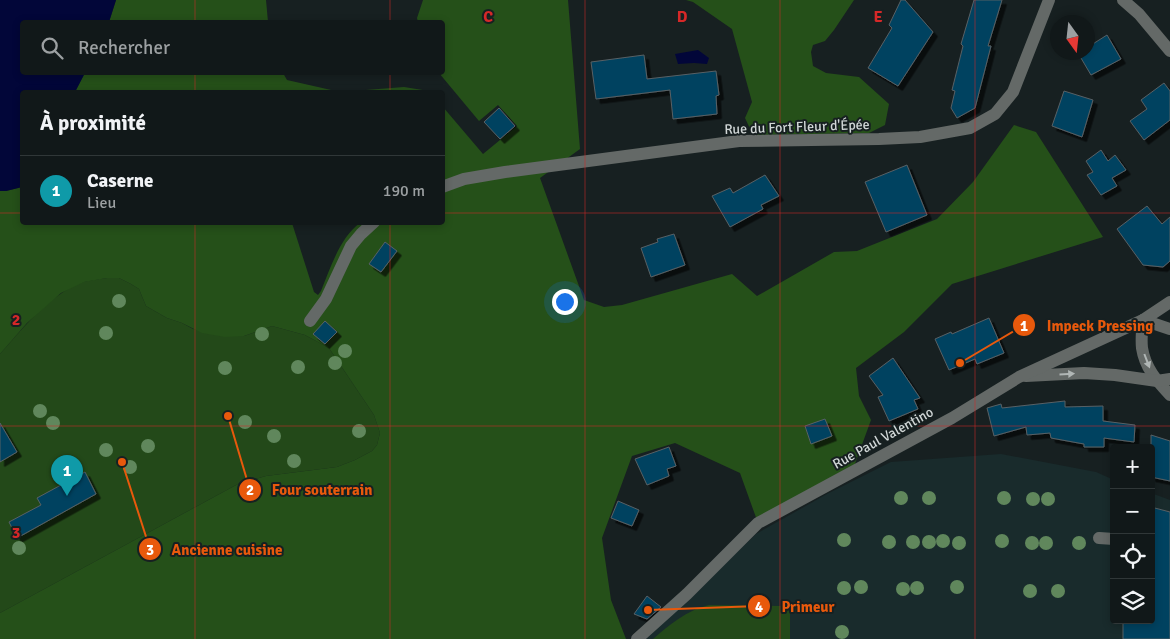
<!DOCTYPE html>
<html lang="fr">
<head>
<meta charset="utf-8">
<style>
	body { margin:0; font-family:Signika,sans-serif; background:#1a2122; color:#f1f3f6 }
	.controls { position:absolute; right:15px; bottom:15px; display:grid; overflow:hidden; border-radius:5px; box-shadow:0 2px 8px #0003 }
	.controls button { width:45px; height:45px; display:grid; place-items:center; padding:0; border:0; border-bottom:1px solid #303738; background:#111819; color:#f1f3f6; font:25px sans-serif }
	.compass { position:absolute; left:1050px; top:15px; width:45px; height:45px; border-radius:50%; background:#111819; box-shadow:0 2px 8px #0003; rotate:165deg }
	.you { position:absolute; left:564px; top:301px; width:18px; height:18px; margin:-12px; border:4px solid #fff; border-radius:50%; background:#1a73e8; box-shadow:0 0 0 8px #1a73e833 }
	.badge { display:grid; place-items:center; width:32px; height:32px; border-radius:50%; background:#f19ab3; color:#fff; font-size:16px; font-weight:700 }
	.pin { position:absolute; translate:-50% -41px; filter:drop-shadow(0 1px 2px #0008) }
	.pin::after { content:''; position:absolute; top:26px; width:18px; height:15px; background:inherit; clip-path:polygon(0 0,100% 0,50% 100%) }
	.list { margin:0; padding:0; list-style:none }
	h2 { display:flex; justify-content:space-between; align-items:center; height:65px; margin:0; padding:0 20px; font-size:21px }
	h2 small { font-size:16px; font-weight:400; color:#9ca0a2 }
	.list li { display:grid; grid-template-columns:32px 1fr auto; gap:15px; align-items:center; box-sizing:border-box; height:70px; padding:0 20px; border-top:1px solid #303738 }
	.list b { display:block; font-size:19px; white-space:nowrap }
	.list p { margin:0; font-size:16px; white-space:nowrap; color:#9ca0a2 }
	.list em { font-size:16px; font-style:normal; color:#9ca0a2 }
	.icon { flex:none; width:28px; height:28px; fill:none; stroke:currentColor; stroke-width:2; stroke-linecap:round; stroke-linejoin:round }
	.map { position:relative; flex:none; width:1170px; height:639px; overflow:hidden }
	.search { position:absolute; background:#111819; box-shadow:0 2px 8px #0003; left:20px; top:20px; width:425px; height:55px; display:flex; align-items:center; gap:12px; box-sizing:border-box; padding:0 18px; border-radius:5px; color:#9ca0a2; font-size:19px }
	.panel { position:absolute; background:#111819; box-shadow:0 2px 8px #0003; left:20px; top:90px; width:425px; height:135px; border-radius:5px }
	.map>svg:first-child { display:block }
</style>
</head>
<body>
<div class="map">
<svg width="1170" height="639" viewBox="0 0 1170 639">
	<defs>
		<filter id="shadow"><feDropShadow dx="4.5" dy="4.5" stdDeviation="0" flood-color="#0009"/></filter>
	</defs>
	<rect width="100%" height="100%" fill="#172021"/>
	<polygon fill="#192b2c" points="1001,454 1096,472 1114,480 1114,620 1151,620 1151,493 1170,500 1170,639 646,639 756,534 827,494 891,462"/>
	<g fill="#234919">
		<path d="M107,278H119L131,284L139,289L146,306L167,318L182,323L193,329L244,336L272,326L305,335L329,348L374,415L380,433L377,445L372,451L355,460L337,467L266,476L238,484L0,613V354C23,328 50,294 83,282C91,280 99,279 107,278Z"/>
		<path d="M709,605L783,606C792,605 797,605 803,611L790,612V639H653C669,625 687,610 709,605Z"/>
	</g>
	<g fill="#255019">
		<polygon points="116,0 266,0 268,22 109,22"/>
		<path d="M423,0H568L580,149L540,178L584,300L604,307L622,305L732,274L757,296L834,252L857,251L937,219L973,182L1014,125L1036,132L1103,237L952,284L904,332L856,368L859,396L871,420L852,472L758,523L740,473L675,443L632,456L602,538L611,600L626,639H0V613L238,484L266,476L337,467L355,460L372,451L377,445L380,433L374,415L329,348L305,335L272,326L244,336L225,337L202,333L182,323L167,318L146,306L139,289L131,284L119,278H107L84,282L61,293L27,323L0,354V191H6L22,187V222L292,223L314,292L318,295L321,291C330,269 340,237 360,223L442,222L443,107L483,154L517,126L498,105L479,121L439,73L442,72V22H418L417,18Z"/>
		<polygon points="686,0 854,0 834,30 825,41 813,45 811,52 813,66 826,73 859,77 889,104 885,125 869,133 753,135 745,118 752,102 732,29 693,2"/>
		<polygon points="85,72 283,73 287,80 340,92 404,87 429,91 430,92 75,92"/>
	</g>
	<g fill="#020639">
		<polygon points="0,0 116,0 109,22 22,22 22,72 85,73 75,92 22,92 22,187 6,191 0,191"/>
		<polygon points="698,50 709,58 707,64 694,63 678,64 675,54"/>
	</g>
	<g fill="#004360" stroke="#586065" filter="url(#shadow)">
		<polygon points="901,0 905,0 933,32 898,86 868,68 892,28 889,25"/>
		<polygon points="974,0 1002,0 988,46 991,46 975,108 957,118 951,108 955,91 952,90 963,46 961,44"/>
		<polygon points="1107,35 1121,59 1091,75 1078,53 1088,52 1088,47"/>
		<polygon points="644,55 647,79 716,71 719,95 716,96 717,114 673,119 670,90 596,99 591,62"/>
		<polygon points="1164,83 1170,91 1170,120 1144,140 1130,121 1147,109 1141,100"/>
		<polygon points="1064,91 1093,100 1082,137 1052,126"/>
		<polygon points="499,108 515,126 500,139 484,122"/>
		<polygon points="1101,150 1108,161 1115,155 1126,170 1112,178 1117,186 1101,195 1087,175 1093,172 1086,161"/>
		<polygon points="907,165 927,215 886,232 865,182"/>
		<polygon points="765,175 779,196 761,205 763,209 730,227 712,196 730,188 733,193"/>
		<polygon points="1147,206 1162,224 1170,217 1170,261 1163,267 1143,265 1117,229"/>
		<polygon points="674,234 685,265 651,277 641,248 658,242 657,239"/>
		<polygon points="385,242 397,251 381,272 369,264"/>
		<polygon points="989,318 1004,353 977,364 975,359 949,370 935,339 951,332 952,334"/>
		<polygon points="325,321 337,332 325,344 313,334"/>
		<polygon points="893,358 920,398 914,400 918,409 889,421 878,397 883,395 869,376"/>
		<polygon points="1065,401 1065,407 1103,406 1103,421 1135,425 1134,442 1104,438 1104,447 1084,447 1084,444 1051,438 1050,433 1027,435 1026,427 994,436 987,408 1001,404 1002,408"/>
		<polygon points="825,419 832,436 811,444 805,426"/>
		<polygon points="0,423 17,452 0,462"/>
		<polygon points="1151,435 1170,441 1170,481 1151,477"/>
		<polygon points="669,447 676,466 667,469 669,476 647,485 635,459"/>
		<polygon points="85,472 96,494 17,538 9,522 41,505 37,498"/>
		<polygon points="618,501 639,510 632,526 611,518"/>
		<polygon points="1151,507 1170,512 1170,639 1123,639 1123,620 1151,620"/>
		<polygon points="647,596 661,607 647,619 634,614"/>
	</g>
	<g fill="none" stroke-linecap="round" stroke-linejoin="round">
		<g stroke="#646967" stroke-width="12">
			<polyline points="1123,0 1139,14 1170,51"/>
			<polyline points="442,187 464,179 505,172 739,141 879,139 920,137 970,128 995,114 1013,92 1049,0"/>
			<path d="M1143,320C1142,329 1141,339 1142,348C1145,368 1157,381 1170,395"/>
			<polyline points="1143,320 1170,329"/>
			<polyline points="310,321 326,299 351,246 361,234 374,222"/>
			<polyline points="1026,376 1084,373 1115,375 1157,381 1170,379"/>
			<polyline points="1099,538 1114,539"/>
			<polyline points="637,639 687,594 758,523 952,418 1019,377 1143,320 1170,302"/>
		</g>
	</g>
	<g fill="#60875c">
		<circle cx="119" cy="301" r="7"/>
		<circle cx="106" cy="333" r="7"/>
		<circle cx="262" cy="334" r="7"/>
		<circle cx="345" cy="351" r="7"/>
		<circle cx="335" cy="363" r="7"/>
		<circle cx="298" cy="367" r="7"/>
		<circle cx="225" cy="368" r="7"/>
		<circle cx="40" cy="411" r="7"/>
		<circle cx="245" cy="422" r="7"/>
		<circle cx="53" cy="423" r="7"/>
		<circle cx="359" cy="431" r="7"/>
		<circle cx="274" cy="436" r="7"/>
		<circle cx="148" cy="446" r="7"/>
		<circle cx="106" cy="450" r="7"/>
		<circle cx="294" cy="461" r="7"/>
		<circle cx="130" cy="467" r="7"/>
		<circle cx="901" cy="498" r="7"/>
		<circle cx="929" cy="498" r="7"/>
		<circle cx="1004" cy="498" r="7"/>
		<circle cx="1033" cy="499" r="7"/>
		<circle cx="1048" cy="499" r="7"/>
		<circle cx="844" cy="540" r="7"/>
		<circle cx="943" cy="541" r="7"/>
		<circle cx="1002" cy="541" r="7"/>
		<circle cx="889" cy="542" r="7"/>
		<circle cx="913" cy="542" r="7"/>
		<circle cx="929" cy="542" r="7"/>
		<circle cx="959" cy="543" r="7"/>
		<circle cx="1032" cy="543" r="7"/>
		<circle cx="1046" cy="543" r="7"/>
		<circle cx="1079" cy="543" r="7"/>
		<circle cx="19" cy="548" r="7"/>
		<circle cx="861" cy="587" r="7"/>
		<circle cx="957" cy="587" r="7"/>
		<circle cx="844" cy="588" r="7"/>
		<circle cx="917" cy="588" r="7"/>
		<circle cx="903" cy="589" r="7"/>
		<circle cx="1030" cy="591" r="7"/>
		<circle cx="1058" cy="591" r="7"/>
		<circle cx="842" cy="632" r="7"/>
	</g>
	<defs><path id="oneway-solid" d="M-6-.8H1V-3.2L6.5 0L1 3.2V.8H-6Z" transform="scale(1.25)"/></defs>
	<g fill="#b0b6b5">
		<use href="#oneway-solid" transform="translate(1147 361) rotate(69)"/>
		<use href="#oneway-solid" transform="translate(1067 374) rotate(-3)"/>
	</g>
	<path fill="none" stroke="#d62828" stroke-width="1" stroke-opacity="0.55" d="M195,0V22M390,0V22M585,0V639M780,0V639M975,0V639M195,72V92M390,72V92M0,213H22M442,213H1170M195,222V639M390,222V639M0,426H1170"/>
	<g text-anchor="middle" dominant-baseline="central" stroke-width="4" stroke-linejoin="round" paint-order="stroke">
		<g font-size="14" fill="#d1d7d7" stroke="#172021">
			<text transform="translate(797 127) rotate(-2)">Rue du Fort Fleur d'Épée</text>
			<text transform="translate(883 438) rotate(-29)">Rue Paul Valentino</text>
		</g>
	</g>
	<g font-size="16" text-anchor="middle" font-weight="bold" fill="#d62828" stroke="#172021" stroke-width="4" stroke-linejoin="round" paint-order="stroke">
		<text x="488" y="22">C</text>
		<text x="682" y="22">D</text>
		<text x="878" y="22">E</text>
		<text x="16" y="325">2</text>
		<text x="16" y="538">3</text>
	</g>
	<path fill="none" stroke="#e8590c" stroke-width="2" d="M960 363L1024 325M228 416L250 490M122 462L150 549M648 610L759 606"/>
	<g fill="#e8590c" stroke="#172021" stroke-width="2">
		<circle cx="960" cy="363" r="5"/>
		<circle cx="228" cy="416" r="5"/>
		<circle cx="122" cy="462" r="5"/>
		<circle cx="648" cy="610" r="5"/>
		<circle cx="1024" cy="325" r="12"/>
		<circle cx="250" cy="490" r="12"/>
		<circle cx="150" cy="549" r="12"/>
		<circle cx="759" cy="606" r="12"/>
	</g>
	<g font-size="15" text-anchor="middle" font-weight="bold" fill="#fff">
		<text x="1024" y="331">1</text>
		<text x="250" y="495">2</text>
		<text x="150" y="555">3</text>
		<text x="759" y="612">4</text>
	</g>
	<g font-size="15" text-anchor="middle" font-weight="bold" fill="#e8590c" stroke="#172021" stroke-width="4" stroke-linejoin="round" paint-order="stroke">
		<text x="1100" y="331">Impeck Pressing</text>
		<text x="322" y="495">Four souterrain</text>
		<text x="227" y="555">Ancienne cuisine</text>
		<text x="808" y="612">Primeur</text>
	</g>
</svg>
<div class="controls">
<button>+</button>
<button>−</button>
<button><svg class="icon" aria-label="locate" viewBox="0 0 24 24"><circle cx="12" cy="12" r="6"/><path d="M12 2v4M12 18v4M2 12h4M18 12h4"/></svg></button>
<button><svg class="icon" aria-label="layers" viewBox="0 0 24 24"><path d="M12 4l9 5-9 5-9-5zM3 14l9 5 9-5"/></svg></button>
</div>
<svg class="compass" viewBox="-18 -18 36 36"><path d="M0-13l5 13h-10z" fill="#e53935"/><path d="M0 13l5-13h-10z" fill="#9ca0a2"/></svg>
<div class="you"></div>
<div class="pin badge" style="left:67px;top:496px;background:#0f9aa8">1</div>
<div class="search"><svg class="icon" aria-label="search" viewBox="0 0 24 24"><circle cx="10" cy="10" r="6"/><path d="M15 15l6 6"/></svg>Rechercher</div>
<section class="panel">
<h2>À proximité<small></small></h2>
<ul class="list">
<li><span class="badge" style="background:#0f9aa8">1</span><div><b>Caserne</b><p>Lieu</p></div><em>190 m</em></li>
</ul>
</section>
</div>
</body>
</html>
